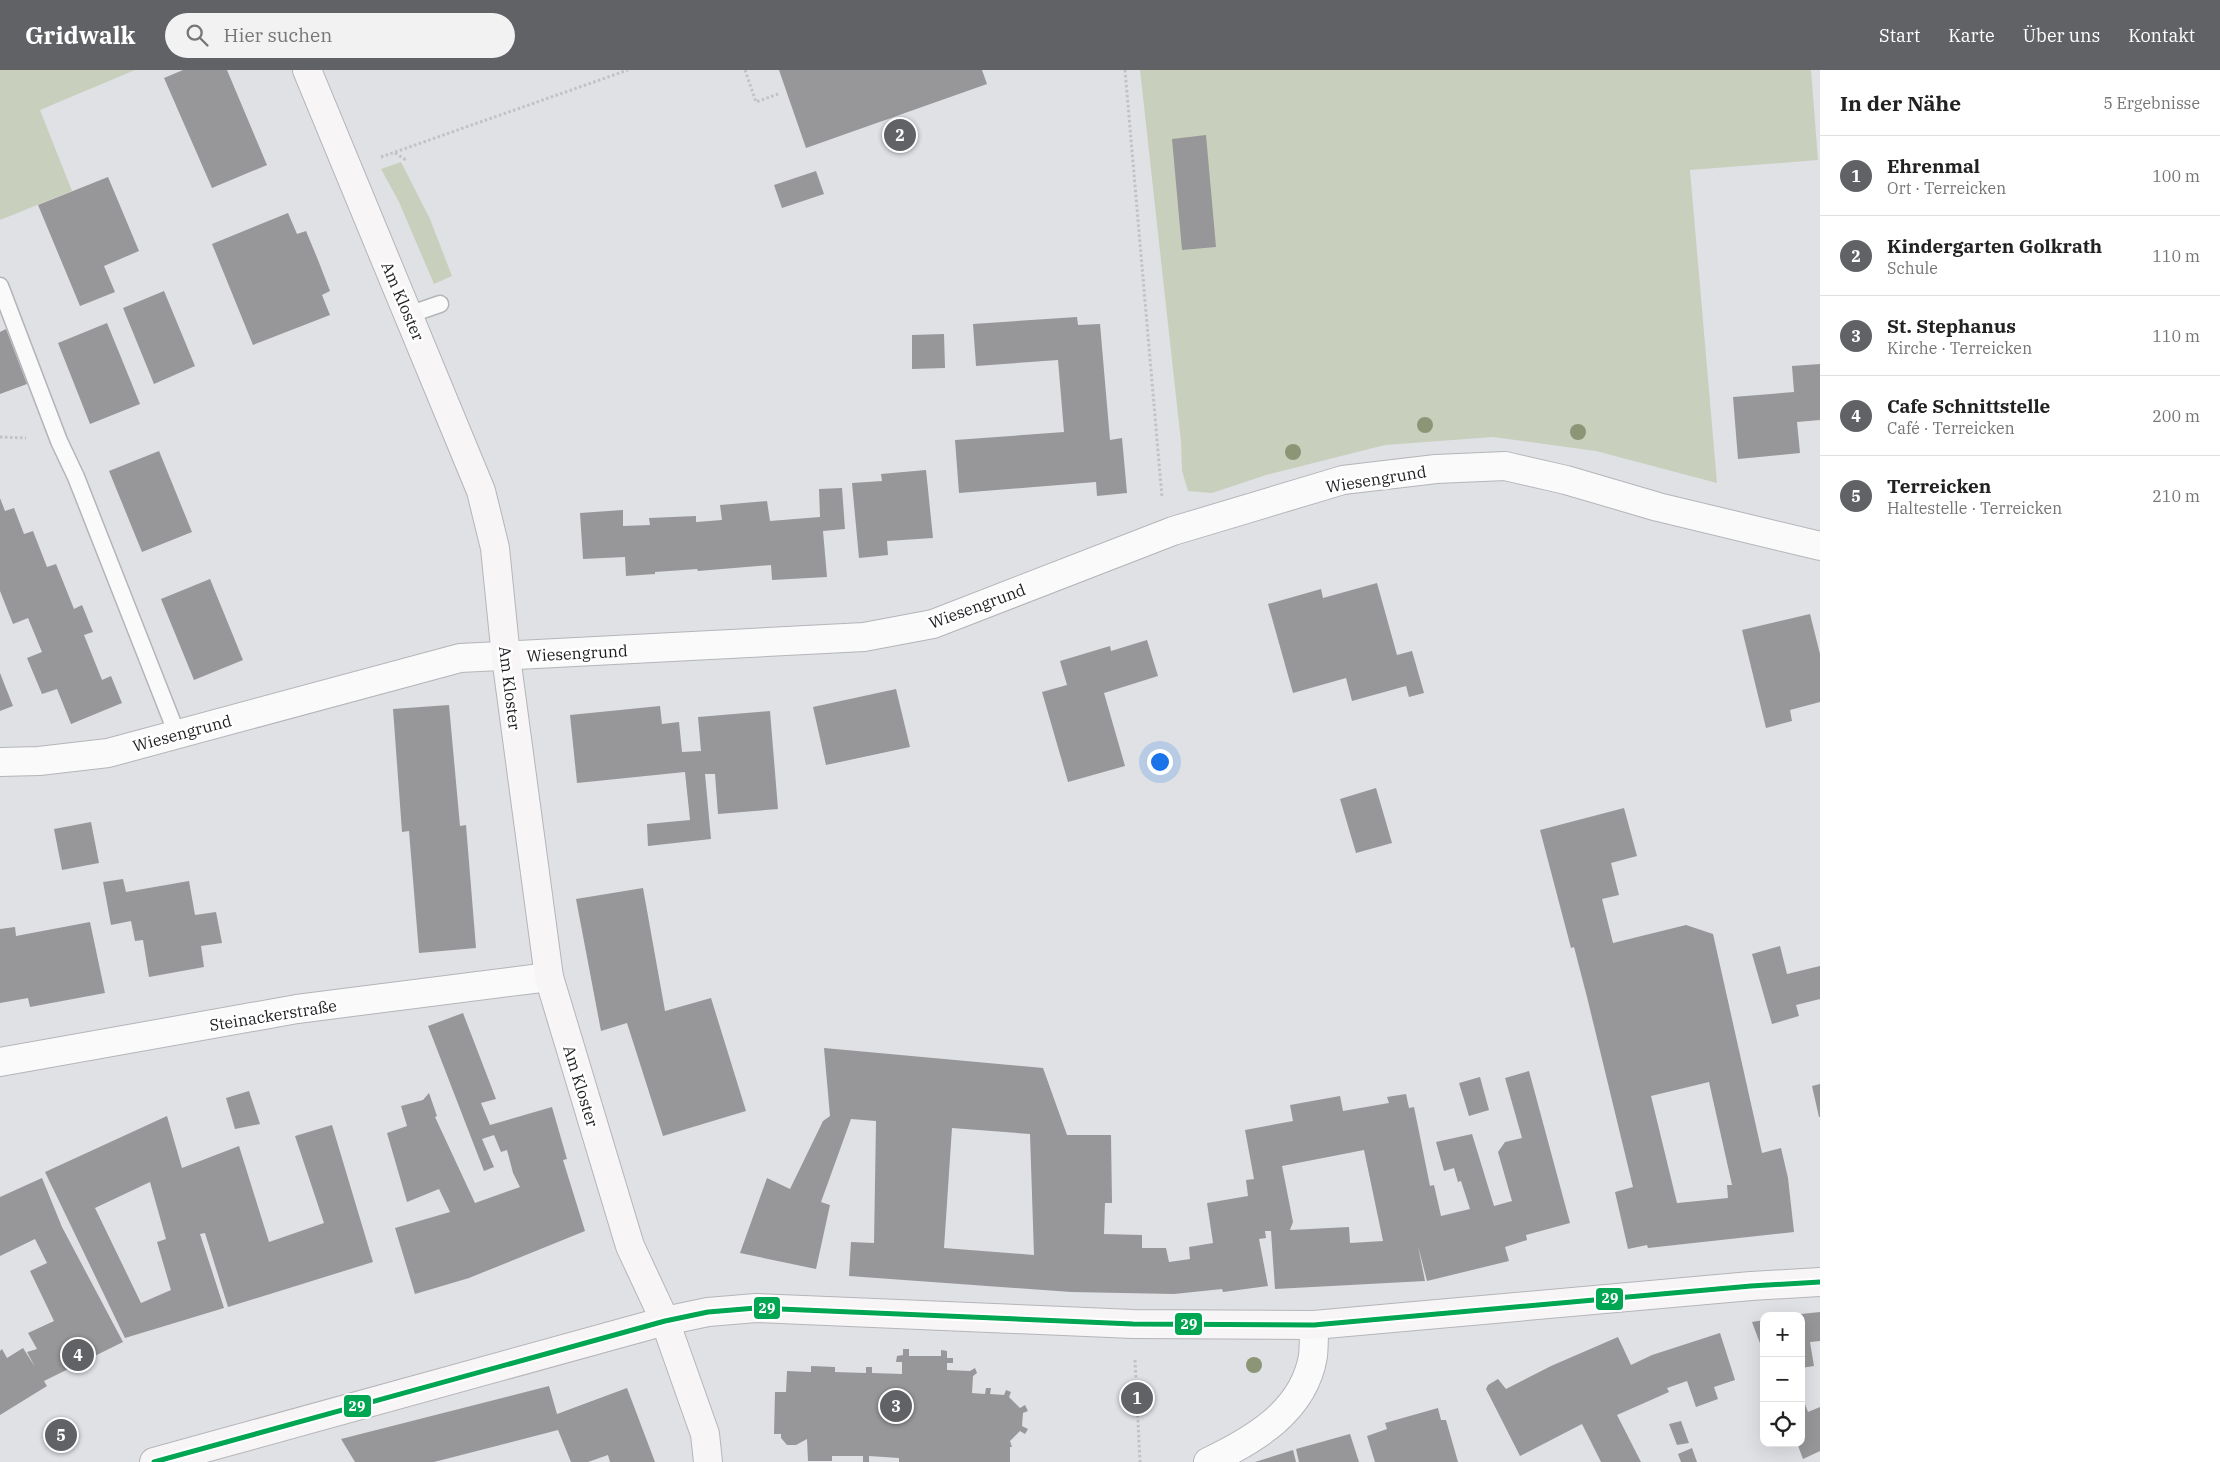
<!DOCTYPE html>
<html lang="de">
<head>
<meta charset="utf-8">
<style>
	body { margin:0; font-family:"IBM Plex Serif",serif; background:#f2f2f2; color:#222 }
	.controls { position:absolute; right:15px; bottom:15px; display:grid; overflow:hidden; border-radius:10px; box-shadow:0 5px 20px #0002 }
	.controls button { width:45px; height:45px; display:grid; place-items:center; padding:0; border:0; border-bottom:1px solid #e0e0e0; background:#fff; color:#222; font:25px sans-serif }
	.you { position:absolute; left:1159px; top:691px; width:18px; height:18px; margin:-12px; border:4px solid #fff; border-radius:50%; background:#1a73e8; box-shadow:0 0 0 8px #1a73e833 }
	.badge { display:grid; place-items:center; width:32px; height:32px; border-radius:50%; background:#616265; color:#fff; font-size:16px; font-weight:700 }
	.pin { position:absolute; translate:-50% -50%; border:2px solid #fff; box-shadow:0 1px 5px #0006 }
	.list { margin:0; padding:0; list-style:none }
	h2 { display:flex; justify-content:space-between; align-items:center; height:65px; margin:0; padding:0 20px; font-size:21px }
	h2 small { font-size:16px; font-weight:400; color:#767676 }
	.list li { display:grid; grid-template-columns:32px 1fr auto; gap:15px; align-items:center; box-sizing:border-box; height:80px; padding:0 20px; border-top:1px solid #e0e0e0 }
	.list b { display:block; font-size:19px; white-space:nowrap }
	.list p { margin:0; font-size:16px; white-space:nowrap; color:#767676 }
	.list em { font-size:16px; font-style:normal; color:#767676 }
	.icon { flex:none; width:28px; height:28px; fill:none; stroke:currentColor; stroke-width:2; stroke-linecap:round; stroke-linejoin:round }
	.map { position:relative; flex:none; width:1820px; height:1392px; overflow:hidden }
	header { display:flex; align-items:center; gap:30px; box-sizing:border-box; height:70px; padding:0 25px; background:#616265; color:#fff }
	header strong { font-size:24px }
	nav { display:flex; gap:28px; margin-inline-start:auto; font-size:18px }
	.search { width:350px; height:45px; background:#f2f2f2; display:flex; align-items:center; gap:12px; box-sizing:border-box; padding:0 18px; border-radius:28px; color:#767676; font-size:19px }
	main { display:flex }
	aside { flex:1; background:#fff }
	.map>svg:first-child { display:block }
</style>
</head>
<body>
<header>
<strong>Gridwalk</strong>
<div class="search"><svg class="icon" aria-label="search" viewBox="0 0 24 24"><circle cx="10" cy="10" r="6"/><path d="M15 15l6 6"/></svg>Hier suchen</div>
<nav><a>Start</a><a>Karte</a><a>Über uns</a><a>Kontakt</a></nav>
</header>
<main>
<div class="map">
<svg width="1820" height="1392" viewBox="0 0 1820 1392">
	<rect width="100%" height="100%" fill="#e0e1e5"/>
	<g fill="#c8d0bd">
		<polygon points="0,0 135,0 40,40 72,121 0,150"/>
		<polygon points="1140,0 1811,0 1818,90 1690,100 1717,413 1596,381 1493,367 1385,375 1266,405 1212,423 1188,421 1182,401 1181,372"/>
		<polygon points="401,92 430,149 452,206 434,214 399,132 381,99"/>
	</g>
	<g fill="#97979a" fill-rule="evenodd">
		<polygon points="183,0 227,0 267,95 212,118 164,8"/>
		<polygon points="779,0 982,0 987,14 806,78"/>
		<polygon points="1206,65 1216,177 1182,180 1172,69"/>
		<polygon points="816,101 824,124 782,138 774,115"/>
		<polygon points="108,107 139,181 104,196 115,222 80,236 38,135"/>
		<polygon points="288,143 297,164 306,161 318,190 330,221 322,225 330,245 253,275 212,174"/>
		<polygon points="164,221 195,296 154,314 123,238"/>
		<polygon points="1077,247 1078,255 1100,254 1110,370 1122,368 1127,423 1097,426 1096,412 959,423 955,370 1064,362 1058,290 976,296 973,254"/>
		<polygon points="107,253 140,334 90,354 58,273"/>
		<polygon points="6,259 27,314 0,324 0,262"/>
		<polygon points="944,264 945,298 912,299 912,265"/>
		<polygon points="1820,294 1820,350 1797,352 1800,383 1738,389 1733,327 1794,322 1792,296"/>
		<polygon points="159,381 192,462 142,482 109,401"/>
		<polygon points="926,400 933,468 887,471 888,485 859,488 852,413 882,411 881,404"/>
		<polygon points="842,418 845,459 823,461 827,507 772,510 771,495 698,501 697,499 655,502 655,504 626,506 625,487 583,489 580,443 623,440 623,456 650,455 649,448 696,446 696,452 722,450 720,435 767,431 770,451 820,447 819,419"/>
		<polygon points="0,428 5,441 14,438 24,464 33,461 47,497 56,494 74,539 82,535 93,562 84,565 102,610 111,606 122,633 71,654 57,619 42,624 27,588 42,582 28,548 13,554 0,521"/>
		<polygon points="210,509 243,590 194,610 161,529"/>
		<polygon points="1377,513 1397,585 1412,581 1424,623 1409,627 1406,616 1352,631 1346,608 1293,623 1268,534 1321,519 1323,528"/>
		<polygon points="1810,544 1820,584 1820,632 1790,640 1792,651 1766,658 1742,560"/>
		<polygon points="1147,570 1158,606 1104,623 1125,696 1068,712 1042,622 1067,615 1060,591 1110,576 1111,581"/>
		<polygon points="0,603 13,636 0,641"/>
		<polygon points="896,619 910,677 826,695 813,637"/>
		<polygon points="449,635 460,756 466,755 476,878 419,883 409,761 402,762 393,639"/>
		<polygon points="660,636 662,654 679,652 682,682 701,681 698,647 770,641 778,739 718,744 715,704 705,704 711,769 648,776 647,754 690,750 685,702 577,713 570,645"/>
		<polygon points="1376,718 1392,773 1356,783 1340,729"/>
		<path d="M1624,738L1637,786L1611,793L1619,825L1602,829L1613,873L1686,855L1713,864L1762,1083L1781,1078L1788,1108L1794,1162L1648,1178L1647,1175L1628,1179L1615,1122L1633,1117L1587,927L1574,877L1571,878L1540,760ZM1709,1012L1732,1115H1727L1728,1128L1677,1133L1651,1026Z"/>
		<polygon points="91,752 99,793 62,800 54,759"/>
		<polygon points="123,809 126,822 189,811 195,845 216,842 222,873 201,876 204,897 149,907 143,870 135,871 131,851 111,855 103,812"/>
		<polygon points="643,818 665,941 711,928 746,1041 663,1066 627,953 601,961 576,829"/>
		<polygon points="90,852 105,923 30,937 28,928 0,933 0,859 15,857 16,866"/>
		<polygon points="1780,876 1787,904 1820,896 1820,929 1796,935 1799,946 1772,954 1752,884"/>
		<polygon points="463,943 496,1029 481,1033 490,1055 552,1037 567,1089 563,1090 585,1161 469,1208 415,1224 395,1158 450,1142 439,1119 407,1132 387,1063 407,1056 401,1036 423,1030 429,1023 437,1046 435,1047 475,1133 520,1117 513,1103 507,1080 501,1082 494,1065 482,1069 494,1097 484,1101 428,956"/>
		<path d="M824,978L1043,998L1067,1065H1111L1112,1133H1105L1104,1164L1142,1165V1178H1166L1169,1192L1190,1189L1189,1177L1213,1173L1207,1133L1248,1126L1246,1110L1254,1109L1245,1060L1293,1051L1290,1035L1340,1026L1343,1041L1389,1033L1387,1027L1406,1024L1409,1038L1414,1037L1430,1116L1434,1115L1441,1146L1470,1139L1461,1111L1458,1112L1454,1098L1444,1101L1436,1072L1472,1064L1494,1136L1512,1131L1498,1082L1505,1072L1522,1068L1505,1008L1529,1001L1570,1153L1526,1165L1527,1170L1505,1177L1509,1191L1427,1211L1418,1176L1425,1211L1275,1219L1271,1161H1265L1266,1168L1259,1169L1268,1216L1223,1222L1222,1219L1174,1224L1071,1222L849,1206L851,1172L874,1173L876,1051L851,1049L821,1132L830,1135L816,1199L740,1183L767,1108L790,1119L823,1051L830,1046ZM952,1058L1030,1064L1034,1185L944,1178ZM1364,1080L1383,1171L1350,1173L1349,1157L1290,1160L1293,1152L1282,1096Z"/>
		<polygon points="1480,1007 1489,1040 1469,1046 1459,1013"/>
		<polygon points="1820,1014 1820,1047 1819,1047 1812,1016"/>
		<polygon points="249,1021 260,1054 235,1059 226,1028"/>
		<path d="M167,1046L182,1098L239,1076L269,1172L324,1153L295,1066L332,1055L373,1192L228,1237L205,1163L200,1164L224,1238L125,1268L45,1102ZM150,1112L166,1169L157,1172L171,1220L141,1233L95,1138Z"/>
		<polygon points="42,1108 62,1157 123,1272 44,1311 47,1316 0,1345 0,1281 2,1279 7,1288 23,1278 35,1297 27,1282 37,1279 28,1263 54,1251 30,1201 47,1193 35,1169 0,1186 0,1127"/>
		<polygon points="1820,1242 1820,1271 1810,1272 1814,1296 1801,1298 1801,1244"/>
		<polygon points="1764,1250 1764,1284 1752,1252"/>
		<polygon points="1720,1263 1735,1310 1714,1317 1718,1329 1696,1337 1687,1311 1667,1318 1669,1322 1617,1345 1641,1392 1601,1392 1582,1354 1520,1386 1486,1319 1488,1315 1498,1309 1506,1319 1551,1296 1618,1267 1631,1295 1652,1285"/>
		<polygon points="903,1279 909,1279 909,1286 941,1286 941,1280 947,1281 947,1288 953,1288 953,1293 947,1293 947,1300 970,1301 975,1298 977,1303 973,1306 972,1323 985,1324 986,1318 991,1318 990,1324 1004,1325 1006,1320 1011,1322 1009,1327 1020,1338 1025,1335 1028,1341 1023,1343 1022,1356 1028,1359 1025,1364 1020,1361 1010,1371 1012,1377 1010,1377 1010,1392 899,1392 899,1388 869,1386 869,1392 863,1392 863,1386 832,1386 832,1391 808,1391 807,1369 796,1375 787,1375 781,1368 781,1364 774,1364 775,1322 786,1322 787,1301 811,1302 811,1296 835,1297 835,1302 866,1303 866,1297 872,1297 872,1303 902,1304 902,1292 896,1292 897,1286 903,1285"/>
		<polygon points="549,1316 557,1344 627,1318 655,1392 610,1392 608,1385 588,1392 571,1392 558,1360 434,1392 355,1392 341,1369"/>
		<polygon points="1801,1324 1808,1342 1820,1337 1820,1381 1803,1389 1797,1373 1801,1373"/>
		<polygon points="1438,1338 1441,1350 1446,1350 1458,1392 1375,1392 1367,1366 1387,1359 1385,1353"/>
		<polygon points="1681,1351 1689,1373 1677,1375 1669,1354"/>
		<polygon points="1350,1364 1359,1392 1299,1392 1296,1379"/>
		<polygon points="1692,1378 1697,1392 1681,1392 1678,1384"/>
		<polygon points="1293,1380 1296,1392 1255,1392"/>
	</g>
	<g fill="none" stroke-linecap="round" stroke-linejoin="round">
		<g stroke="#b4b5b8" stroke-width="19">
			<g id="lane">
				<polyline points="0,216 59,371 76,407 177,664"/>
				<polyline points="408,245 440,234"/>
			</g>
		</g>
		<g stroke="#b4b5b8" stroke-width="30">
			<g id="street">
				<polyline points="0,692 39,691 108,683 460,588 864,567 933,554 1173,461 1343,410 1436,399 1505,396 1566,410 1658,437 1820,476"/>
				<polyline points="0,992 297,939 549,907"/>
				<path d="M1208,1392C1254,1370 1304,1341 1313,1286C1314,1276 1314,1265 1314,1255"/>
			</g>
		</g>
		<g stroke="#b4b5b8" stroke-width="30">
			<g id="secondary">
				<polyline points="307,0 481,421 495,478 506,587 549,907 630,1176 665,1251 705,1364 708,1392"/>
				<polyline points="154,1392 665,1251 708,1242 756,1238 1133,1254 1314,1255 1751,1216 1820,1212"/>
			</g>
		</g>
		<g stroke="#c1c2c3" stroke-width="3" stroke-dasharray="2.5 2.5" stroke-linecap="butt">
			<polyline points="745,0 756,32 778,24"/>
			<polyline points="1125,0 1162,427"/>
			<polyline points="395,83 406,90"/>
			<polyline points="381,87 628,0"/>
			<polyline points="0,367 26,368"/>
			<polyline points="1135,1290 1140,1392"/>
		</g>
		<use href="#lane" stroke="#fafafb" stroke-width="16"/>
		<use href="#street" stroke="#fafafb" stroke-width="28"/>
		<use href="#secondary" stroke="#f8f5f6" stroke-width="28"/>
		<g stroke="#fff" stroke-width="9">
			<polyline id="bus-1" points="154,1392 665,1251 708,1242 756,1238 1133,1254 1314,1255 1751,1216 1820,1212"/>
		</g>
		<use href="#bus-1" stroke="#00a651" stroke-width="5"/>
	</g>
	<g fill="#8c9676">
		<circle cx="1425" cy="355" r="8"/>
		<circle cx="1578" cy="362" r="8"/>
		<circle cx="1293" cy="382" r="8"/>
		<circle cx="1254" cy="1295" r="8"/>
	</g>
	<g text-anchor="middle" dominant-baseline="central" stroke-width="5" stroke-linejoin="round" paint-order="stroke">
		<g font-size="16" fill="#1c1d20" stroke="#fff">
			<text transform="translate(403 231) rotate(67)">Am Kloster</text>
			<text transform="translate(1376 409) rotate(-9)">Wiesengrund</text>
			<text transform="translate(977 536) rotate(-20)">Wiesengrund</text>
			<text transform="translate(577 583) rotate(-3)">Wiesengrund</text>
			<text transform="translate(510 618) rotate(83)">Am Kloster</text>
			<text transform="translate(182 663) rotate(-15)">Wiesengrund</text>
			<text transform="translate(273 945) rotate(-9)">Steinackerstraße</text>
			<text transform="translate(581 1016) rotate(73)">Am Kloster</text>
		</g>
	</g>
	<g stroke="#fff" stroke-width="2">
		<rect x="1595" y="1217" width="29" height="24" rx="5" fill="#00a651"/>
		<rect x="753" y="1226" width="28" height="24" rx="5" fill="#00a651"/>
		<rect x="1174" y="1242" width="29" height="24" rx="5" fill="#00a651"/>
		<rect x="343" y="1324" width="29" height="24" rx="5" fill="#00a651"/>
	</g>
	<g font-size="14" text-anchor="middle" font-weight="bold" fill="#fff">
		<text x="1610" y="1233">29</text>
		<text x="767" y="1243">29</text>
		<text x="1189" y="1259">29</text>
		<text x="357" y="1341">29</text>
	</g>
</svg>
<div class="controls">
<button>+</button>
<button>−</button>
<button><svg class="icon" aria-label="locate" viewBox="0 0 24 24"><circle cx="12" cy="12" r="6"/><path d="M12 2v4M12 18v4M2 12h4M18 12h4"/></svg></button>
</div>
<div class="you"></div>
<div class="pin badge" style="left:1137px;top:1328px">1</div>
<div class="pin badge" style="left:900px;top:65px">2</div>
<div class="pin badge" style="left:896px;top:1336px">3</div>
<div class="pin badge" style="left:78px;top:1285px">4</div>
<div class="pin badge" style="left:61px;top:1365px">5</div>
</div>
<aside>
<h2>In der Nähe<small>5 Ergebnisse</small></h2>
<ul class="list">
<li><span class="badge">1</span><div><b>Ehrenmal</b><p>Ort · Terreicken</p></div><em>100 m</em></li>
<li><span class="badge">2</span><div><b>Kindergarten Golkrath</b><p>Schule</p></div><em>110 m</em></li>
<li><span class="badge">3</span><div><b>St. Stephanus</b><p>Kirche · Terreicken</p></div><em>110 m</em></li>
<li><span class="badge">4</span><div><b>Cafe Schnittstelle</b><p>Café · Terreicken</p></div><em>200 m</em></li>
<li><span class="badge">5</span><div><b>Terreicken</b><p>Haltestelle · Terreicken</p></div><em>210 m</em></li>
</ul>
</aside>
</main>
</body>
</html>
